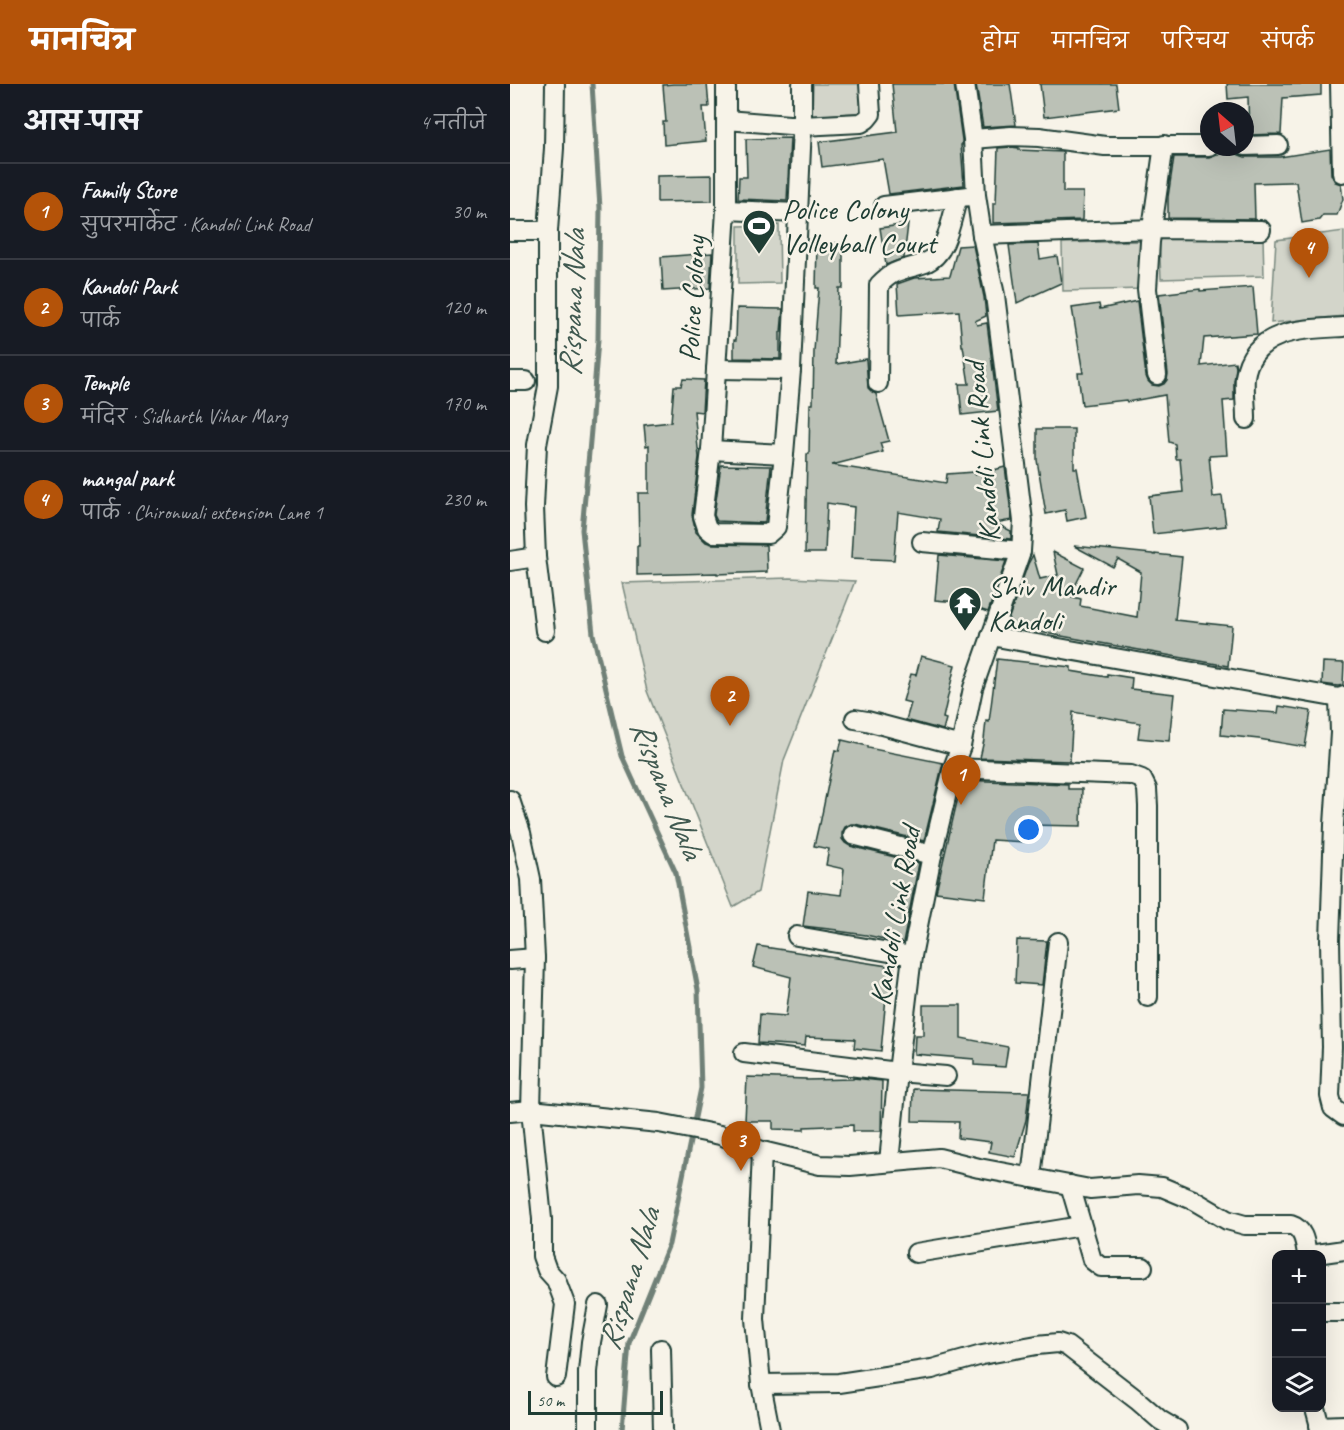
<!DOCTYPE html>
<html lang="hi">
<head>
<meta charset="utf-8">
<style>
	body { margin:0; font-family:Caveat,"Playpen Sans Deva",sans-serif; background:#20242c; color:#f1f3f6 }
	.controls { position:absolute; right:18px; bottom:18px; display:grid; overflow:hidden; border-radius:12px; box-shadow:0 6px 24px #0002 }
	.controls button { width:54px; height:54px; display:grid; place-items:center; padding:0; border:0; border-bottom:2px solid #363941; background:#171b24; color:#f1f3f6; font:30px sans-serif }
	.compass { position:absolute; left:690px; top:18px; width:54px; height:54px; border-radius:50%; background:#171b24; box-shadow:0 6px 24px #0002; rotate:332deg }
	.scale { position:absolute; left:18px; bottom:15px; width:135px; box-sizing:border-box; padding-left:6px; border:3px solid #1f3d34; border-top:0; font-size:16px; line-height:21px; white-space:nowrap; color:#1f3d34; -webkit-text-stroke:4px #f7f3e8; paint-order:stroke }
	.you { position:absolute; left:519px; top:746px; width:21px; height:21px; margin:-15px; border:4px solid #fff; border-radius:50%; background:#1a73e8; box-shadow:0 0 0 9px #1a73e833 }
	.badge { display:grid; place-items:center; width:39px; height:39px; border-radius:50%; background:#b45309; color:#fff; font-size:20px; font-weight:700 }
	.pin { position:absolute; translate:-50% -50px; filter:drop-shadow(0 2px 3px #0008) }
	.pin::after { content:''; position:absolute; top:32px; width:21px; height:18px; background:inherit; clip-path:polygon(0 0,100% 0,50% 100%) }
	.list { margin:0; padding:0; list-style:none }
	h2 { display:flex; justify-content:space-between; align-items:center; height:78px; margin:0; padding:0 24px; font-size:26px }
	h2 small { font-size:20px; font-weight:400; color:#9ea1a6 }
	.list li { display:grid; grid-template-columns:39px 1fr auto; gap:18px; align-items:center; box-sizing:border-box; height:96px; padding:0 24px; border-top:2px solid #363941 }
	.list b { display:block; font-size:22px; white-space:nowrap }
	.list p { margin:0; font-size:20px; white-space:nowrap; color:#9ea1a6 }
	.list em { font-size:20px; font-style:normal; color:#9ea1a6 }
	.icon { flex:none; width:33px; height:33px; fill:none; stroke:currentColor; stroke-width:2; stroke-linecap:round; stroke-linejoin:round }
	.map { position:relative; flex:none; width:834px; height:1346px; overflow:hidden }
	header { display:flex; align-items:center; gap:36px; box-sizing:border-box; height:84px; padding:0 30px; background:#b45309; color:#fff }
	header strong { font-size:28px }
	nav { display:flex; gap:33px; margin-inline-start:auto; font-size:21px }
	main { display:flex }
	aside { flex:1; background:#171b24 }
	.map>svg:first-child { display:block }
</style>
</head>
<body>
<header>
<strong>मानचित्र</strong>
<nav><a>होम</a><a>मानचित्र</a><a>परिचय</a><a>संपर्क</a></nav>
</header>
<main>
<aside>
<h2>आस-पास<small>4 नतीजे</small></h2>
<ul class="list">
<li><span class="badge">1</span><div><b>Family Store</b><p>सुपरमार्केट · Kandoli Link Road</p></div><em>30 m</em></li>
<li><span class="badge">2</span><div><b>Kandoli Park</b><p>पार्क</p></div><em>120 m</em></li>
<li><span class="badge">3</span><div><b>Temple</b><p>मंदिर · Sidharth Vihar Marg</p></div><em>170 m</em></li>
<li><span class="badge">4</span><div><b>mangal park</b><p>पार्क · Chironwali extension Lane 1</p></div><em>230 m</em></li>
</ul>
</aside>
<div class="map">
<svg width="834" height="1346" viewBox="0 0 834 1346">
	<rect width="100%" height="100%" fill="#f7f3e8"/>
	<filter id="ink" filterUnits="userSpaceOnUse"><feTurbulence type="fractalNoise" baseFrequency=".0167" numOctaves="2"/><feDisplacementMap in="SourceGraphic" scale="12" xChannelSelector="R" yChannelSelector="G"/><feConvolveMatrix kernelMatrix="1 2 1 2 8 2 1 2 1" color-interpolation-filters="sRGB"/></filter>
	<g filter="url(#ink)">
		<g fill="#d3d5ca" stroke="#79897f" stroke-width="1.5">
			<polygon points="303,0 352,0 356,28 302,32"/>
			<polygon points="269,141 270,199 228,200 228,142"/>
			<polygon points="834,147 834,232 761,239 766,156"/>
			<polygon points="753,153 754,192 651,195 649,155"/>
			<polygon points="631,157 632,205 553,207 552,159"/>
			<polygon points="280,494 345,497 274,676 248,808 223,823 137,607 112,499"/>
		</g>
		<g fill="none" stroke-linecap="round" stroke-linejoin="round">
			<polyline stroke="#6f8077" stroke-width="5" points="82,0 90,124 88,255 81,346 72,446 83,550 112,672 166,789 188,906 191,1004 159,1160 119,1259 112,1346"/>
		</g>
		<g fill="#bbc1b6" stroke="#1f3d34" stroke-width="1.5">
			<polygon points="163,0 197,0 199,23 193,23 196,57 154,61 153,38 156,38 153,1"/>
			<polygon points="382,0 444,0 452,56 452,61 451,61 454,101 379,110 373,75 312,83 309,58 387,48"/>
			<polygon points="466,0 500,0 506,41 473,43"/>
			<polygon points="530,0 606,0 609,24 534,33"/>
			<polygon points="717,0 811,0 811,11 773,14 771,50 739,51 738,13 718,15"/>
			<polygon points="280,54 277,117 228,115 229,93 237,93 236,55"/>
			<polygon points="501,63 509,64 509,66 553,68 553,108 573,108 572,136 483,139 483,119 486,119 488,64"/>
			<polygon points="820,65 821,90 825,98 831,100 833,115 827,131 813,131 809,136 792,139 786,98 780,98 744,99 745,135 658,134 658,113 664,73 699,73 707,70 727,70 735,73 770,73"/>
			<polygon points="202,91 202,117 147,118 147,92"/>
			<polygon points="398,140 394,174 376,181 370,144"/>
			<polygon points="307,159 333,159 333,204 329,204 326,280 356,275 358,304 362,308 366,310 379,357 370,359 373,368 322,381 436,399 437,390 464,388 465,391 495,383 502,436 485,439 501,447 501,455 428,448 430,435 388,428 384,476 341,474 344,423 317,419 315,469 295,469 297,370 299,370 300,320 303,320 304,267 309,204 306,204"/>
			<polygon points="528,160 530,175 547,172 551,199 507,219 499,161"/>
			<polygon points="463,161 474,213 476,232 465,237 467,241 477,239 488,327 452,331 449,300 459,300 453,262 452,262 449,227 389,231 387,200 404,194 440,192 448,162"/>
			<polygon points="202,169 200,204 153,207 151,173"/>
			<polygon points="743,203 747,250 694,254 691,282 725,278 726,284 724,297 724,316 713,317 717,371 699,372 703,413 712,412 716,442 643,450 639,412 673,408 670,375 666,375 665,360 659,358 655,311 617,318 616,316 572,321 568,289 573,289 562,224 589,220 590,225 627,217 636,292 638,297 642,301 649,302 654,300 657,296 658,290 649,210 690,205 690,207"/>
			<polygon points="227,224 273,225 271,248 270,248 270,275 224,274 224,256 226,256"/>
			<polygon points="173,295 194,296 192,328 184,327 189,373 182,431 186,448 196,458 202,460 256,461 257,488 207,490 207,489 127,491 127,462 129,462 128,409 139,409 139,361 136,362 134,341 161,338 164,302 171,302"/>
			<polygon points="527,345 564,345 564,384 567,384 576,433 557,437 555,426 536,430 527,376"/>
			<polygon points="211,381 261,382 255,437 254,439 207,437 204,431"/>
			<polygon points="564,462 642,470 645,471 645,470 672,473 665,536 722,542 718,582 496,542 518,480 523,471 530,495 548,491 543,468 574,484 560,512 571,515 570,522 627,533 631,488 608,475 603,483"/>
			<polygon points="429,471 496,477 478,528 447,518 425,516"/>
			<polygon points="411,572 445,581 433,634 436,635 433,646 396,636 401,619 393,617 401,590 406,591"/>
			<polygon points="487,575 561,583 561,587 597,593 597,590 622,594 621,605 664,610 659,657 628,654 630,639 563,628 560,677 470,674 474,656 476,637 479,638"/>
			<polygon points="813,578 834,579 833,601 828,602 812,600"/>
			<polygon points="769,622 801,627 795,663 749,655 711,651 713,625 768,629"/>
			<polygon points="332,656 358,662 358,664 433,679 414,757 345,740 341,740 335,743 332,749 332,755 335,759 340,762 409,779 393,859 356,851 327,847 327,846 293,842 298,807 331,811 334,785 316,781 319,765 304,762 309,740 310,740 325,666 329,667"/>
			<polygon points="452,696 558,700 558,705 572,705 571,742 516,741 515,758 482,756 475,814 426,808"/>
			<polygon points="507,856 537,857 532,901 505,899"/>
			<polygon points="248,862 384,883 380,913 376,913 371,967 344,964 345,955 296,953 295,962 248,959 250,930 276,932 281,893 243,883"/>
			<polygon points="413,921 451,921 451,954 498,963 495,983 464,981 464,975 404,970 405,951 413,951"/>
			<polygon points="237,993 296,995 296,996 343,995 343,994 372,997 371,1047 343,1047 343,1041 294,1043 294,1046 263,1045 263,1037 235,1037"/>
			<polygon points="403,1005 519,1008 516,1036 505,1073 479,1068 481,1058 448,1054 449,1038 402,1037"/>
		</g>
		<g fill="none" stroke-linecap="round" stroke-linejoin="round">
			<g stroke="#1f3d34" stroke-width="22">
				<g id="street">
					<polyline points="216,0 216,126 201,366 193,432 197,444 203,449 258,450 266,443 274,370 281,286 292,42 292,0"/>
					<polyline points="830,0 832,89"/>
					<polyline points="216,36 292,42 351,39 357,35 361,30 359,0"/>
					<polyline points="463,55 501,52 529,53 595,62 699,62"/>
					<polyline points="735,62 768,61"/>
					<polyline points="374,122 459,112"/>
					<polyline points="216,126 288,129"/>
					<polyline points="0,147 38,147"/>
					<polyline points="472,151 643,145 751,146"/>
					<polyline points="206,285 281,286"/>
					<polyline points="647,291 637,205 640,158 654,61"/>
					<polyline points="0,297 16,297"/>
					<path d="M368,299L369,201C386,183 394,187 415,179C438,170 441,134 448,113"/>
					<path d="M736,335C736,321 734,306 735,293C742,244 797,245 834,243"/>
					<polyline points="201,366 274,370"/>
					<polyline points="412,458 511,467"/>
					<polyline points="26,473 24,423 27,361 38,302 38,147 44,64 45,0"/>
					<polyline points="0,477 26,473 35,547"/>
					<polyline points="481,552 829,614 834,612"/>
					<polyline points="829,614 830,649 824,741 820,856 822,963 820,1012 823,1024 834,1032"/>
					<polyline points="345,635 357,637 451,662"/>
					<polyline points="443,684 621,691 632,695 637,705 638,722 638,913"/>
					<polyline points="0,716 11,749 21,795 25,874 21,1026 32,1135 32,1172 37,1186 46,1196 55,1220 46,1293"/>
					<polyline points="343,751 422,771"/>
					<polyline points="287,852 402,872"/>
					<polyline points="0,876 25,874"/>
					<polyline points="234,969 388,988 436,992"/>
					<path d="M0,1028L21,1026L149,1039L210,1051L252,1067L310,1081L340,1082L429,1074L469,1084L580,1105L628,1101L652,1103L683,1116L717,1136L735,1141H781C794,1145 795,1159 797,1170"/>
					<polyline points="252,1067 245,1235 251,1300 260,1346"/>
					<polyline points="379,1078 388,988 402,872 422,771 443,684 451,662 463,604 511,467 513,437 485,211 472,151 466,111 463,55 455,0"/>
					<polyline points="521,1094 548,858"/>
					<polyline points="560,1101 582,1176 591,1183 633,1183"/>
					<polyline points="406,1169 571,1142"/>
					<polyline points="806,1170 834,1166"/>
					<polyline points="812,1228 834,1228"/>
					<polyline points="151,1265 153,1346"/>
					<polyline points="251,1300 329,1299 422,1285 472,1271 527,1261 548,1259 557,1262 627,1316 650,1336 667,1346"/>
					<polyline points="805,1324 811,1346"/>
					<polyline points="809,1342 834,1341"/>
					<polyline points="78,1346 78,1288 81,1258 88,1221"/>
				</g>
			</g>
			<use href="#street" stroke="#f7f3e8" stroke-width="18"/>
		</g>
	</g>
	<defs>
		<g id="stadium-pin" transform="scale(1.725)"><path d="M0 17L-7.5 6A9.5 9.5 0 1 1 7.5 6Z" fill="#1f3d34" stroke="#f7f3e8"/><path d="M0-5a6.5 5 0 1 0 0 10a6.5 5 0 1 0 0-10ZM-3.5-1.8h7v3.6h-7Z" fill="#fff"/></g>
		<g id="temple-pin" transform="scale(1.725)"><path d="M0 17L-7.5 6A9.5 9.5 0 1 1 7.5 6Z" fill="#1f3d34" stroke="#f7f3e8"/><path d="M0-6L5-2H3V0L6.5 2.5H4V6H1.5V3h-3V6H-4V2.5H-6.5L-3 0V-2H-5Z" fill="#fff"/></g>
	</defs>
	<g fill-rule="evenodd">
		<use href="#stadium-pin" x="249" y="142"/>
		<use href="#temple-pin" x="455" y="519"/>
	</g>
	<g text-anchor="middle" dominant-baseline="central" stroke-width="5" stroke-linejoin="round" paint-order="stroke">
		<g font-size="30" fill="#1f3d34" stroke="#f7f3e8" text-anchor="start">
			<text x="272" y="125">Police Colony<tspan x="272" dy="34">Volleyball Court</tspan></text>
			<text x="478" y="502">Shiv Mandir<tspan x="478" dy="34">Kandoli</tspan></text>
		</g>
		<g font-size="30" fill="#1f3d34" stroke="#f7f3e8">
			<text transform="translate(182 215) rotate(-87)">Police Colony</text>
			<text transform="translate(472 368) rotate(-95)">Kandoli Link Road</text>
			<text transform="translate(385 832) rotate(-80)">Kandoli Link Road</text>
		</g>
		<g font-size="32" font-style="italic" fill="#405950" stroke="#f7f3e8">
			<text transform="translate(62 219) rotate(-88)">Rispana Nala</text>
			<text transform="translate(157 705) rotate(68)">Rispana Nala</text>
			<text transform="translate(119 1195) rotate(-73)">Rispana Nala</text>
		</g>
	</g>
</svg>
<div class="controls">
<button>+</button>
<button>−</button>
<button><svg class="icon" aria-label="layers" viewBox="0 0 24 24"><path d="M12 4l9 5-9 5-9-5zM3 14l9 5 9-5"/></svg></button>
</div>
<svg class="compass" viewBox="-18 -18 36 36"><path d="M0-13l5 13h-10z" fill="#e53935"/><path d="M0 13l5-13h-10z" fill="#9ea1a6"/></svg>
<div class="scale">50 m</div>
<div class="you"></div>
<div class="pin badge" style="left:451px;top:721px">1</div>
<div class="pin badge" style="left:220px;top:642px">2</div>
<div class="pin badge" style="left:231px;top:1087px">3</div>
<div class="pin badge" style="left:799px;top:194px">4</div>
</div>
</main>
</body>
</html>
